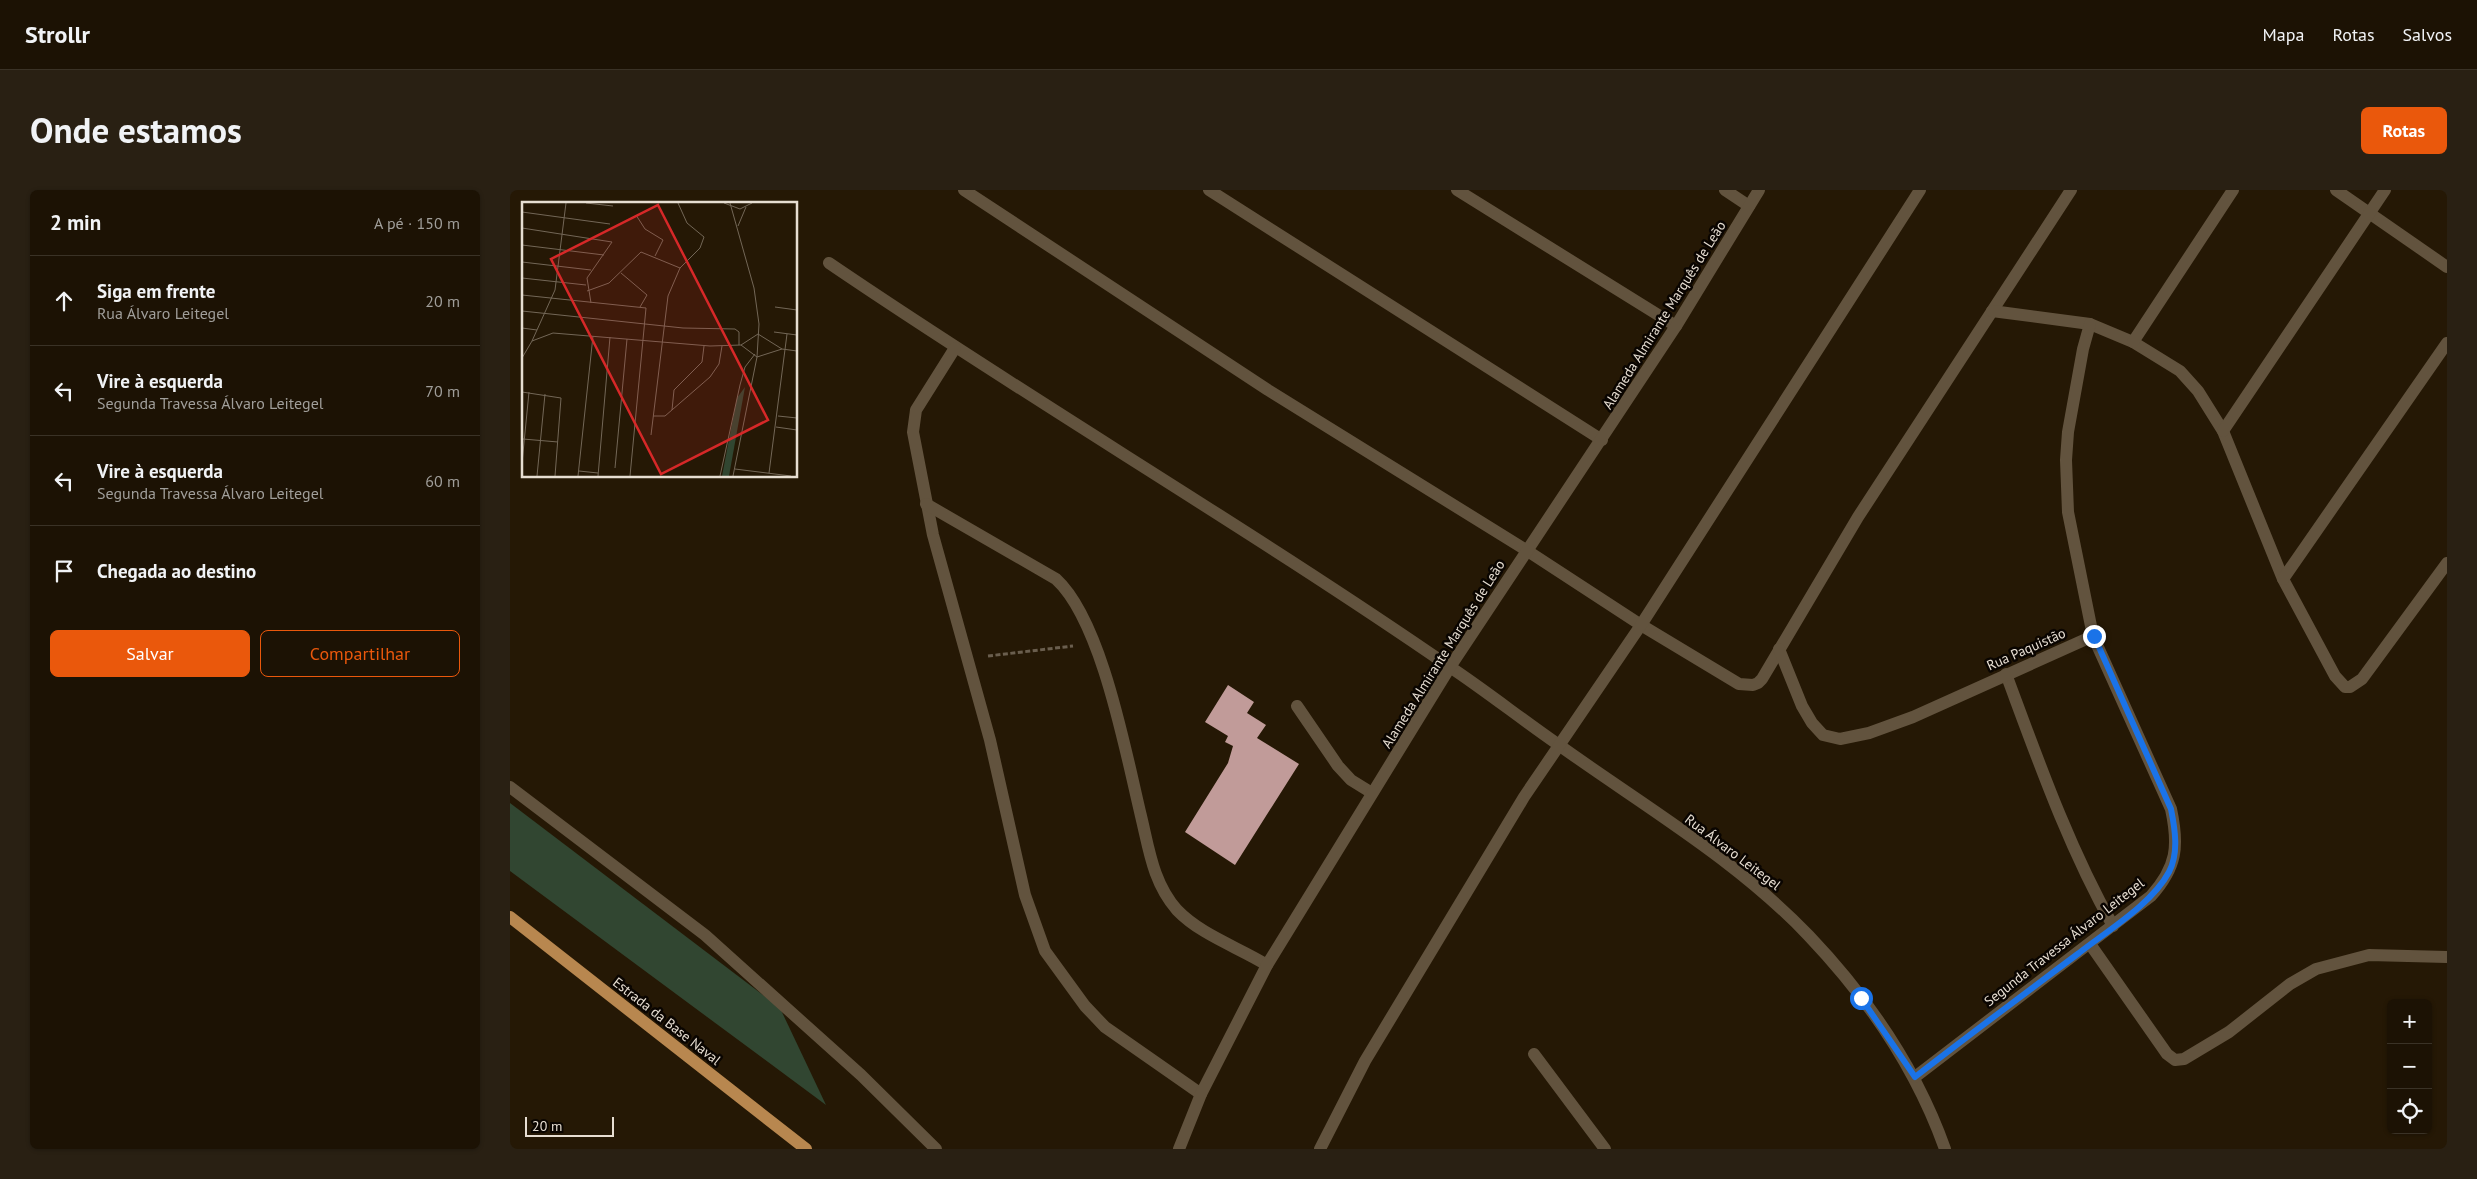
<!DOCTYPE html>
<html lang="pt">
<head>
<meta charset="utf-8">
<style>
	body { margin:0; font-family:"PT Sans",sans-serif; background:#292013; color:#f1f3f6 }
	.controls { position:absolute; right:15px; bottom:15px; display:grid; overflow:hidden; border-radius:8px; box-shadow:0 1px 4px #0004 }
	.controls button { width:45px; height:45px; display:grid; place-items:center; padding:0; border:0; border-bottom:1px solid #3a3226; background:#1c1204; color:#f1f3f6; font:25px sans-serif }
	.scale { position:absolute; left:15px; bottom:12px; width:89px; box-sizing:border-box; padding-left:5px; border:2px solid #e7ded2; border-top:0; font-size:14px; line-height:18px; white-space:nowrap; color:#e7ded2; -webkit-text-stroke:4px #0a0501; paint-order:stroke }
	.stop { position:absolute; width:15px; height:15px; margin:-11px; border:4px solid #1a73e8; border-radius:50%; background:#fff }
	.stop.end { background:#1a73e8; border-color:#fff; box-shadow:0 1px 5px #0008 }
	.list { margin:0; padding:0; list-style:none }
	h2 { display:flex; justify-content:space-between; align-items:center; height:65px; margin:0; padding:0 20px; font-size:21px }
	h2 small { font-size:16px; font-weight:400; color:#a09e9a }
	.list li { display:grid; grid-template-columns:32px 1fr auto; gap:15px; align-items:center; box-sizing:border-box; height:90px; padding:0 20px; border-top:1px solid #3a3226 }
	.list b { display:block; font-size:19px; white-space:nowrap }
	.list p { margin:0; font-size:16px; white-space:nowrap; color:#a09e9a }
	.list em { font-size:16px; font-style:normal; color:#a09e9a }
	.actions { display:flex; gap:10px; padding:15px 20px }
	.actions a { flex:1; padding:11px 0; border:1px solid #ea580c; border-radius:8px; text-align:center; font-size:18px; color:#ea580c }
	.actions .main { background:#ea580c; color:#fff }
	.icon { flex:none; width:28px; height:28px; fill:none; stroke:currentColor; stroke-width:2; stroke-linecap:round; stroke-linejoin:round }
	.map { position:relative; flex:none; width:1937px; height:959px; overflow:hidden; border-radius:8px }
	header { display:flex; align-items:center; gap:30px; box-sizing:border-box; height:70px; padding:0 25px; background:#1c1204; border-bottom:1px solid #3a3226 }
	header strong { font-size:24px }
	nav { display:flex; gap:28px; margin-inline-start:auto; font-size:18px }
	.intro { display:flex; align-items:center; justify-content:space-between; box-sizing:border-box; height:120px; padding:0 30px }
	h1 { margin:0; font-size:35px }
	.button { padding:12px 22px; border-radius:8px; background:#ea580c; color:#fff; font-size:18px; font-weight:700 }
	main { display:flex; gap:30px; padding:0 30px }
	aside { flex:1; background:#1c1204; border-radius:8px; box-shadow:0 1px 4px #0004 }
	.map>svg:first-child { display:block }
</style>
</head>
<body>
<header>
<strong>Strollr</strong>
<nav><a>Mapa</a><a>Rotas</a><a>Salvos</a></nav>
</header>
<div class="intro"><h1>Onde estamos</h1><a class="button">Rotas</a></div>
<main>
<aside>
<h2>2 min<small>A pé · 150 m</small></h2>
<ul class="list">
<li><svg class="icon" aria-label="ahead" viewBox="0 0 24 24"><path d="M12 20V5M6 11l6-6 6 6"/></svg><div><b>Siga em frente</b><p>Rua Álvaro Leitegel</p></div><em>20 m</em></li>
<li><svg class="icon" aria-label="left" viewBox="0 0 24 24"><path d="M17 20v-9H6M10 6l-5 5 5 5"/></svg><div><b>Vire à esquerda</b><p>Segunda Travessa Álvaro Leitegel</p></div><em>70 m</em></li>
<li><svg class="icon" aria-label="left" viewBox="0 0 24 24"><path d="M17 20v-9H6M10 6l-5 5 5 5"/></svg><div><b>Vire à esquerda</b><p>Segunda Travessa Álvaro Leitegel</p></div><em>60 m</em></li>
<li><svg class="icon" aria-label="arrive" viewBox="0 0 24 24"><path d="M6 21V4h12l-3 4 3 4H6"/></svg><div><b>Chegada ao destino</b></div></li>
</ul>
<div class="actions"><a class="main">Salvar</a><a>Compartilhar</a></div>
</aside>
<div class="map">
<svg width="1937" height="959" viewBox="0 0 1937 959">
	<rect width="100%" height="100%" fill="#251805"/>
	<polygon fill="#314631" points="0,613 270,818 316,915 0,681"/>
	<polygon fill="#c19b99" points="718,495 744,512 737,523 756,535 747,548 789,574 725,675 675,642 718,573 723,556 715,552 718,546 695,532"/>
	<g fill="none" stroke-linecap="round" stroke-linejoin="round">
		<polyline stroke="#6a5e4e" stroke-width="3" stroke-dasharray="5 2.5" stroke-linecap="butt" points="478,466 563,456"/>
		<g stroke="#62533e" stroke-width="12">
			<path d="M1496,484C1528,570 1558,656 1603,736"/>
			<polyline points="787,516 828,576 841,590 862,603"/>
			<polyline points="1024,864 1095,959"/>
		</g>
		<g stroke="#62533e" stroke-width="12">
			<polyline points="454,0 758,200 1016,360 1131,435 1229,494 1243,495 1248,493 1252,489 1348,327 1561,0"/>
			<polyline points="699,0 1092,250"/>
			<polyline points="947,0 1166,136"/>
			<polyline points="1215,0 1239,16"/>
			<polyline points="1826,0 1937,77"/>
			<path d="M319,73C523,212 737,337 940,477C976,501 1010,528 1046,553C1132,615 1226,669 1299,746C1357,807 1407,880 1435,959"/>
			<polyline points="1482,121 1580,134 1623,152 1670,181 1688,201 1713,241 1773,389 1825,486 1835,497 1840,497 1852,489 1937,373"/>
			<polyline points="1623,152 1723,0"/>
			<polyline points="445,158 406,220 403,242 423,345 480,550 515,705 535,761 575,816 595,837 691,904"/>
			<polyline points="1713,241 1875,0"/>
			<path d="M416,314L546,389C592,431 616,564 631,626C639,659 643,693 667,720C691,745 728,757 757,775"/>
			<polyline points="1773,389 1937,153"/>
			<polyline points="1269,459 1292,516 1302,533 1313,545 1330,549 1359,543 1403,527 1583,446"/>
			<polyline points="0,597 195,745 351,885 426,959"/>
			<polyline points="1580,754 1657,864 1665,870 1674,869 1719,842 1780,794 1806,779 1859,765 1937,767"/>
			<path d="M1405,887L1641,706C1667,677 1669,656 1661,619L1583,446L1558,322L1556,270L1558,242L1573,159L1580,134"/>
			<polyline points="810,959 855,871 1014,607 1131,435 1410,0"/>
		</g>
		<polyline stroke="#62533e" stroke-width="12" points="669,959 691,904 757,775 940,477 1166,136 1249,0"/>
		<polyline stroke="#b8874f" stroke-width="12" points="0,727 296,959"/>
	</g>
	<g fill="none" stroke-linecap="round" stroke-linejoin="round">
		<path stroke="#1a73e8" stroke-width="6" d="M1351,808L1405,887C1459,845 1514,804 1569,763C1597,741 1642,714 1659,682C1669,663 1665,639 1661,619L1584,446"/>
	</g>
	<g text-anchor="middle" dominant-baseline="central" stroke-width="5" stroke-linejoin="round" paint-order="stroke">
		<g font-size="14" fill="#e7ded2" stroke="#0a0501">
			<text transform="translate(1154 125) rotate(-58)">Alameda Almirante Marquês de Leão</text>
			<text transform="translate(1516 459) rotate(-24)">Rua Paquistão</text>
			<text transform="translate(933 464) rotate(-58)">Alameda Almirante Marquês de Leão</text>
			<text transform="translate(1223 662) rotate(37)">Rua Álvaro Leitegel</text>
			<text transform="translate(1554 752) rotate(-38)">Segunda Travessa Álvaro Leitegel</text>
			<text transform="translate(157 831) rotate(38)">Estrada da Base Naval</text>
		</g>
	</g>
	<g transform="translate(12 12)">
		<rect width="275" height="275" fill="#251805"/>
		<path d="M223,185L207,274H200L215,196Z" fill="#314631"/>
		<path fill="none" stroke="#736757" stroke-width="1" d="M64,1L91,4M202,1L218,7L230,1M208,1L232,86L237,122L235,155L211,274M0,10L88,22M114,13L123,27L141,38L133,54M216,24L224,5M0,26L90,40L65,76L69,101M0,43L82,53M0,60L69,68M99,71L125,93L118,105M0,76L64,83M65,89L87,81L119,50L158,66M0,93L124,106L108,274M253,105L275,108M0,109L161,126L213,127L217,130V143M0,126L15,128M252,130L275,133M236,132L260,147M10,139L33,88L44,1M219,143L235,155M235,155L260,147L275,149M0,156L10,139L31,131L188,144L219,143L236,132M0,190L39,196L33,274M150,208L152,188L180,160L182,144M131,214H143L188,175L197,162L200,144M256,214L275,216M254,225L275,228M129,233L146,94L158,66L178,46L182,35L165,21L156,1M1,237L36,240M0,261L7,190M93,266L105,137M213,267L269,274M57,269L76,271M247,271L265,132M15,274L23,192M56,274L71,134M76,274L88,135M198,274L218,183L223,165L233,152"/>
		<path fill="#d62828" fill-opacity="0.15" stroke="#d62828" stroke-width="2.5" d="M136,3L246,218L139,272L29,57Z"/>
		<rect width="275" height="275" fill="none" stroke="#e7ded2" stroke-width="2.5"/>
	</g>
</svg>
<div class="controls">
<button>+</button>
<button>−</button>
<button><svg class="icon" aria-label="locate" viewBox="0 0 24 24"><circle cx="12" cy="12" r="6"/><path d="M12 2v4M12 18v4M2 12h4M18 12h4"/></svg></button>
</div>
<div class="scale">20 m</div>
<div class="stop" style="left:1351px;top:808px"></div>
<div class="stop end" style="left:1584px;top:446px"></div>
</div>
</main>
</body>
</html>
